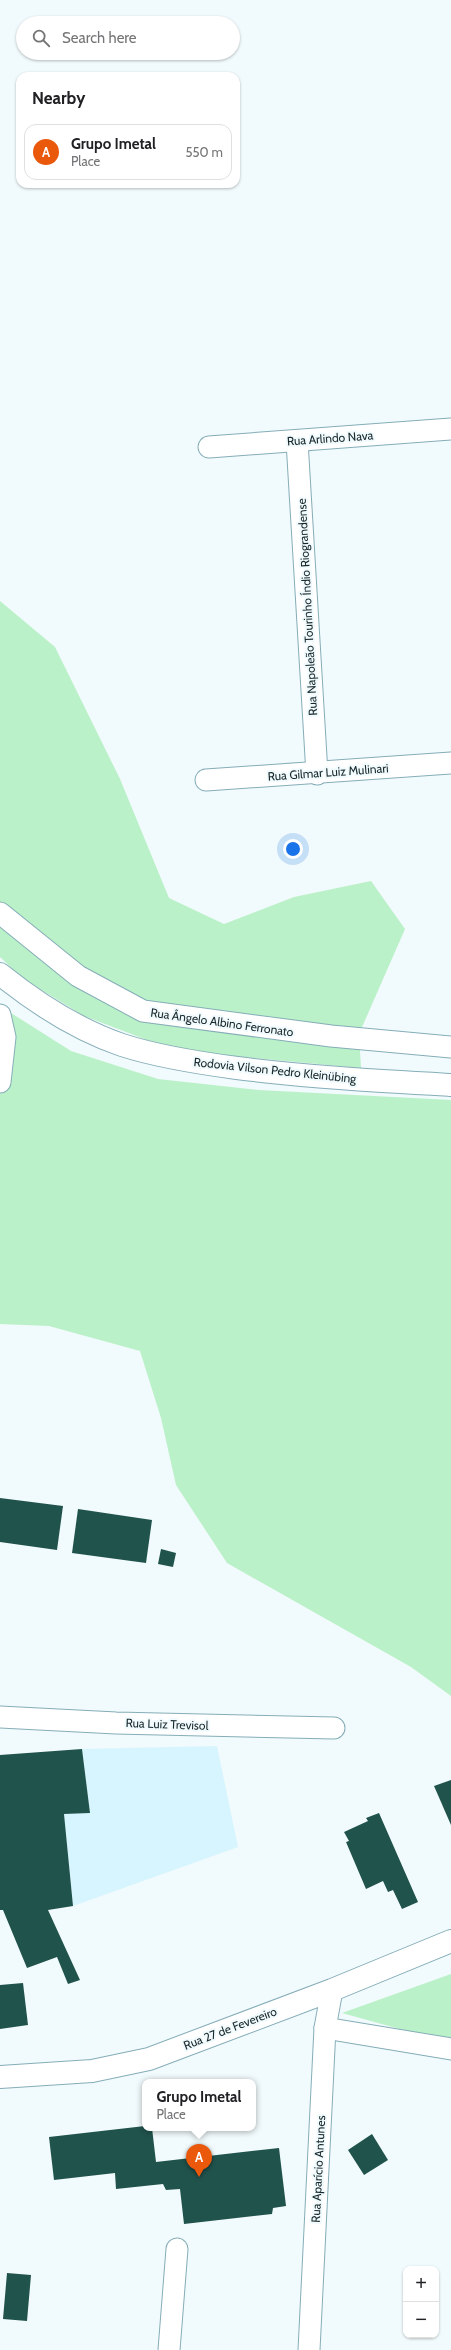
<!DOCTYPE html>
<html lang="en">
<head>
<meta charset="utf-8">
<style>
	body { margin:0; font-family:Cabin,sans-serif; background:#f6f6f6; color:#202124 }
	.controls { position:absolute; right:12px; bottom:12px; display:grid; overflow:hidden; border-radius:8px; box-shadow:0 1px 3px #0004 }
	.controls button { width:36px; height:36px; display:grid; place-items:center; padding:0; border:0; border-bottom:1px solid #e0e0e0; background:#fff; color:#202124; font:20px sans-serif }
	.you { position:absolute; left:293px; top:849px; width:14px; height:14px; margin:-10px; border:3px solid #fff; border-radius:50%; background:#1a73e8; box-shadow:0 0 0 6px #1a73e833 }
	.badge { display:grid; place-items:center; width:26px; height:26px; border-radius:50%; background:#ea580c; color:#fff; font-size:13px; font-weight:700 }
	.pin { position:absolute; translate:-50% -33px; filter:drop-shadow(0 1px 2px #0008) }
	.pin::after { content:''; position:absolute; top:21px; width:14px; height:12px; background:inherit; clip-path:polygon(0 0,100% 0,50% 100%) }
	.popup { position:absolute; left:142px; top:2079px; width:114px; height:52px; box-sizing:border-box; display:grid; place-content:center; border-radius:8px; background:#fff; filter:drop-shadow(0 1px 3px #0005); font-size:13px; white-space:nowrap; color:#757577 }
	.popup b { font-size:15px; color:#202124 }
	.popup::after { content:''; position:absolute; left:50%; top:100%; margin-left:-8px; border:8px solid transparent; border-top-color:#fff }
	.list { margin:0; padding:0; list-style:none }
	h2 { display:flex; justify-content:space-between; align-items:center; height:52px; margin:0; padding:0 16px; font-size:17px }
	h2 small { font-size:13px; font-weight:400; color:#757577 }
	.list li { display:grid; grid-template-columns:26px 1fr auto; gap:12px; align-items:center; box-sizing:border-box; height:56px; margin:0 8px 8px; padding:0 8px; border:1px solid #e0e0e0; border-radius:12px }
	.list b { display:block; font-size:15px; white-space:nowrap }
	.list p { margin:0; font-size:13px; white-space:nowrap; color:#757577 }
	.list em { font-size:13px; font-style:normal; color:#757577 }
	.icon { flex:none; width:22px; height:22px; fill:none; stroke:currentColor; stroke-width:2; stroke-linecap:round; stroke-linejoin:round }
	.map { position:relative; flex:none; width:451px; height:2350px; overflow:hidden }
	.search { position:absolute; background:#fff; box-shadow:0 1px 3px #0004; left:16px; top:16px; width:224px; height:44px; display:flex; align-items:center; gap:10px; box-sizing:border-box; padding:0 14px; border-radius:22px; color:#757577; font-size:15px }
	.panel { position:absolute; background:#fff; box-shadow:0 1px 3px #0004; left:16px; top:72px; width:224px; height:116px; border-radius:12px }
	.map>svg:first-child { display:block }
</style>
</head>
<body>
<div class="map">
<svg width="451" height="2350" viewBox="0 0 451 2350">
	<rect width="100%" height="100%" fill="#f1fafc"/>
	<polygon fill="#d7f5fe" points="217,1746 238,1847 73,1906 64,1814 90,1813 82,1749"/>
	<g fill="#bbf1c8">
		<polygon points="0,601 55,647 120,779 169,898 224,924 294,897 371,881 405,929 359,1034 361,1068 199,1053 147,1040 84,1016 22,978 0,957"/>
		<polygon points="0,1006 71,1051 158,1079 259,1090 451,1100 451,1696 411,1667 227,1563 176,1485 161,1418 140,1351 49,1326 0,1324"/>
		<polygon points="451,1974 451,2038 421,2035 342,2013"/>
	</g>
	<g fill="#20534c">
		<polygon points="0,1498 63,1506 57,1550 0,1542"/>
		<polygon points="78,1509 152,1520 146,1563 72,1553"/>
		<polygon points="161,1549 176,1553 173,1567 158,1564"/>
		<polygon points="82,1749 90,1813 64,1814 73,1906 48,1910 80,1980 68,1984 57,1957 27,1968 3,1910 0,1910 0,1755"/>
		<polygon points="451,1780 451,1825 434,1786"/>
		<polygon points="379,1813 418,1902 402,1909 393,1890 388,1892 383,1881 366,1889 346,1842 349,1841 344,1832 368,1821 366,1818"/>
		<polygon points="23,1983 28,2025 0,2029 0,1985"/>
		<polygon points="145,2126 145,2128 152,2128 156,2162 279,2148 286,2206 273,2208 272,2214 184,2224 180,2189 166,2190 163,2184 116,2189 115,2173 54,2180 49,2137"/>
		<polygon points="372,2134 388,2160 364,2175 348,2150"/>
		<polygon points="7,2273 31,2275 27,2321 3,2319"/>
	</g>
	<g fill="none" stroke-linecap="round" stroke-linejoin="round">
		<g stroke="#85adb8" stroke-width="23">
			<g id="minor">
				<polyline points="297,441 317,774"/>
				<polyline points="209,447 451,429"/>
				<polyline points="206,780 451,763"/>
				<polyline points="0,913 78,976 143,1011 331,1036 451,1047"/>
				<polyline points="0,1015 5,1037 0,1082"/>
				<polyline points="0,1717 116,1723 334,1728"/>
				<polyline points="325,2028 451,2049"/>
				<polyline points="169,2350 177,2249"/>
				<polyline points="309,2350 325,2028 332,1990"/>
			</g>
		</g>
		<g stroke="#85adb8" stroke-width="24">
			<g id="major">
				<path d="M0,974C36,1003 78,1030 122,1045C159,1057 199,1063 237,1068C308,1077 380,1081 451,1085"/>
				<polyline points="0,2077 92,2071 149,2059 332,1990 451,1941"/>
			</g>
		</g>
		<use href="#minor" stroke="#fff" stroke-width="21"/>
		<use href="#major" stroke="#fff" stroke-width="22"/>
	</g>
	<g text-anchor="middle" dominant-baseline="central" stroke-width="4" stroke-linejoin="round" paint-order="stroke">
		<g font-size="12" fill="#18292d" stroke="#f1fafc">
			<text transform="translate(330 438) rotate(-4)">Rua Arlindo Nava</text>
			<text transform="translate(307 607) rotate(-93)">Rua Napoleão Tourinho Índio Riograndense</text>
			<text transform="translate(328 772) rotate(-4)">Rua Gilmar Luiz Mulinari</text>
			<text transform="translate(222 1022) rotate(8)">Rua Ângelo Albino Ferronato</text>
			<text transform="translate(275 1070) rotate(6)">Rodovia Vilson Pedro Kleinübing</text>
			<text transform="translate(167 1724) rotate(2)">Rua Luiz Trevisol</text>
			<text transform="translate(230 2028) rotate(-21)">Rua 27 de Fevereiro</text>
			<text transform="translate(318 2169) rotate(-87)">Rua Aparício Antunes</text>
		</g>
	</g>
</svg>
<div class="controls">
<button>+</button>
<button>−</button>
</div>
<div class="you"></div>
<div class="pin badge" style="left:199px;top:2177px">A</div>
<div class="popup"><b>Grupo Imetal</b>Place</div>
<div class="search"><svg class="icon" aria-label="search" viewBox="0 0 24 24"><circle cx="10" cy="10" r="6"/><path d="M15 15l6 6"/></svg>Search here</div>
<section class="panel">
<h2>Nearby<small></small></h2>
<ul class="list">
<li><span class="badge">A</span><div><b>Grupo Imetal</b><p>Place</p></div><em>550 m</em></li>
</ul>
</section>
</div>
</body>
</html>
